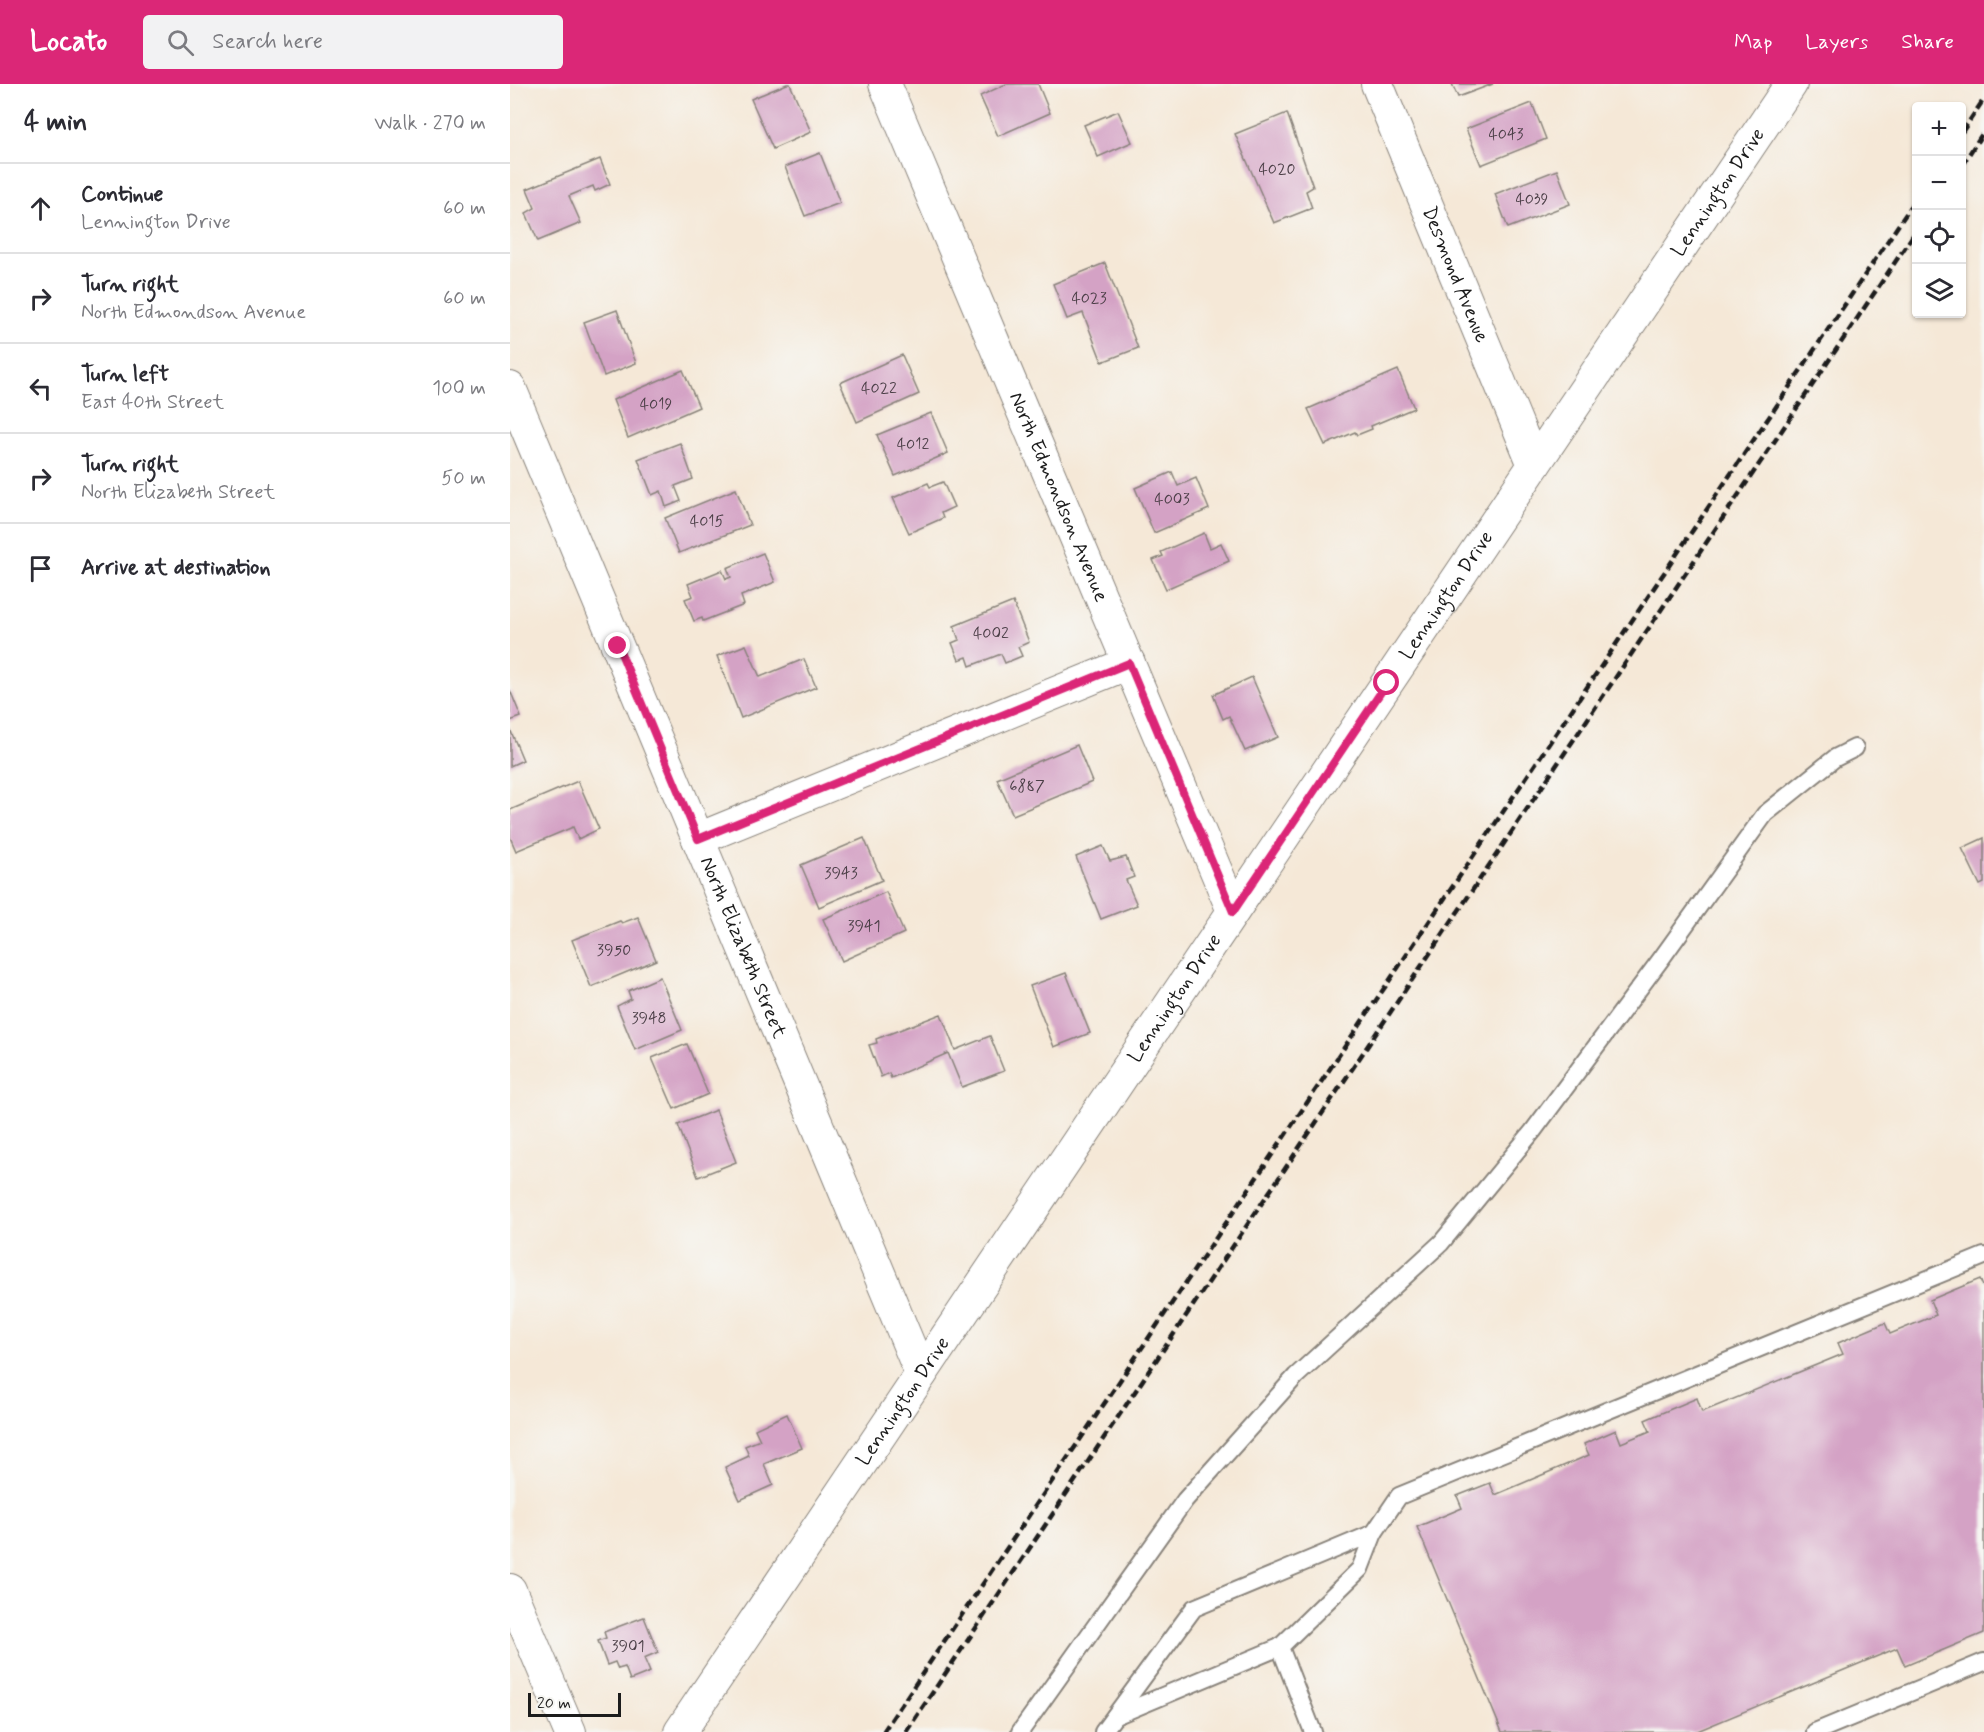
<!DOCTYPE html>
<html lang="en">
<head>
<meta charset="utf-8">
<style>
	body { margin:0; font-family:Mynerve,sans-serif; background:#f2f2f3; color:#2b2b33 }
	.controls { position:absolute; right:18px; top:18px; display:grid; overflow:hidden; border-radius:6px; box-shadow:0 2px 4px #0004 }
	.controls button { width:54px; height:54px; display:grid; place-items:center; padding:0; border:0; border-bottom:2px solid #e1e1e2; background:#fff; color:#2b2b33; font:30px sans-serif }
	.scale { position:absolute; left:18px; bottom:15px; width:93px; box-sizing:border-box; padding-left:6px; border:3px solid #1c1c1c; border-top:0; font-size:16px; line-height:21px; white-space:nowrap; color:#1c1c1c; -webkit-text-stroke:4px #f6f6f2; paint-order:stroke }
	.stop { position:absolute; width:18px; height:18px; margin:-14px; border:4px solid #db2777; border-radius:50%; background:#fff }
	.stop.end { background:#db2777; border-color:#fff; box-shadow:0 2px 6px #0008 }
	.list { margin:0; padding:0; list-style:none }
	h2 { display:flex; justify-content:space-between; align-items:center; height:78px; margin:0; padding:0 24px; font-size:26px }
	h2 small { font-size:20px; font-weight:400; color:#7c7c81 }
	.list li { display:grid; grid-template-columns:39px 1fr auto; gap:18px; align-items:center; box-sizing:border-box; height:90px; padding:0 24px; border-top:2px solid #e1e1e2 }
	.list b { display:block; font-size:22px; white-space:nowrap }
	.list p { margin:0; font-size:20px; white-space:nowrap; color:#7c7c81 }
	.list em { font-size:20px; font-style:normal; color:#7c7c81 }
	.icon { flex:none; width:33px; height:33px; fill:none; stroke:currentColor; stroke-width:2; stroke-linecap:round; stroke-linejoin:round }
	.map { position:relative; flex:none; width:1474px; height:1648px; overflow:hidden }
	header { display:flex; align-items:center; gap:36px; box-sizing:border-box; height:84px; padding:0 30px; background:#db2777; color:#fff }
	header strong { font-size:28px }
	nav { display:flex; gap:33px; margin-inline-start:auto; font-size:21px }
	.search { width:420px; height:54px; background:#f2f2f3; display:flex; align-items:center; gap:15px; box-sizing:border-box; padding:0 21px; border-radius:6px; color:#7c7c81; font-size:22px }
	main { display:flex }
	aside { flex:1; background:#fff }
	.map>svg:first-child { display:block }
</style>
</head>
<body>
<header>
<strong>Locato</strong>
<div class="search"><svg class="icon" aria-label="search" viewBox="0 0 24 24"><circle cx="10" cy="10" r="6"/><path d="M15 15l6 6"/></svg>Search here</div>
<nav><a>Map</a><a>Layers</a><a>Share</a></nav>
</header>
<main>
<aside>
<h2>4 min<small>Walk · 270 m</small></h2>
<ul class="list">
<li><svg class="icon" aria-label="ahead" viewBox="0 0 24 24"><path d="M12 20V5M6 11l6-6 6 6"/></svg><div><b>Continue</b><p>Lennington Drive</p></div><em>60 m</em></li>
<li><svg class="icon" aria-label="right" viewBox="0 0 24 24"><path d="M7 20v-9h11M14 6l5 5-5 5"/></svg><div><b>Turn right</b><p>North Edmondson Avenue</p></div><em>60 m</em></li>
<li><svg class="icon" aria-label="left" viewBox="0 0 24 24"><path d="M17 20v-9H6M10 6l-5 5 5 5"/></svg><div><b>Turn left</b><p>East 40th Street</p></div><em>100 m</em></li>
<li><svg class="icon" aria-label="right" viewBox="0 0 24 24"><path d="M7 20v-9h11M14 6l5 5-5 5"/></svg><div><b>Turn right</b><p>North Elizabeth Street</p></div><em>50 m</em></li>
<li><svg class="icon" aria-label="arrive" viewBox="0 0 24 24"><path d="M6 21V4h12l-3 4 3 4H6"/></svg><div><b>Arrive at destination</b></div></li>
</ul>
</aside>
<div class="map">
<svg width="1474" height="1648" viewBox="0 0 1474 1648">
	<rect width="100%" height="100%" fill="#f6f6f2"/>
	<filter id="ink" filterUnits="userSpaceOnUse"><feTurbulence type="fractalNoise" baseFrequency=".0167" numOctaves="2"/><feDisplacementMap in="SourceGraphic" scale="12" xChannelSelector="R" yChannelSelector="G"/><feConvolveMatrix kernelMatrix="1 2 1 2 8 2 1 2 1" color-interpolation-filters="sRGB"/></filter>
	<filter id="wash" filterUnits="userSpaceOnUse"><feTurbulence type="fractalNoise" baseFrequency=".008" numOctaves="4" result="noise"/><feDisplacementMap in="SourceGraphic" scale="24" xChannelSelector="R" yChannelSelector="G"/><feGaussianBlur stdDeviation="1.35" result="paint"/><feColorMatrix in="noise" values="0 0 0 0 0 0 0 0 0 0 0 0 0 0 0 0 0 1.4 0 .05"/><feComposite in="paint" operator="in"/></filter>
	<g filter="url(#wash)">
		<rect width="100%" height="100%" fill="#f5e8d7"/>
		<g id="blocks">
			<g fill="#d4a2c5">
				<polygon points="277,0 280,0 301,48 263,65 241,15"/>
				<polygon points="496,0 528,0 540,29 488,52 470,12"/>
				<polygon points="942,0 983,0 948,13"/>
				<polygon points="1022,19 1036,55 971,81 956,45"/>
				<polygon points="608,27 622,58 588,73 574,41"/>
				<polygon points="777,29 803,103 796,107 802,124 764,139 725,50"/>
				<polygon points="310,69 330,119 295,132 275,83"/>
				<polygon points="90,75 100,100 85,107 83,102 59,112 71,139 28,157 16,129 25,124 17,105"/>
				<polygon points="1047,86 1060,120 998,144 985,110"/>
				<polygon points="595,179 628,264 592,278 573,229 557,235 543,200"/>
				<polygon points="107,226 126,279 94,292 74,238"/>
				<polygon points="392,271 409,310 347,338 330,299"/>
				<polygon points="173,286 189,323 118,354 103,316"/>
				<polygon points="888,286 904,324 861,342 862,345 847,351 845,348 815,361 798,325"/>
				<polygon points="421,329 438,369 385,392 367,351"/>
				<polygon points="170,359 183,395 165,402 171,417 156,423 151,407 142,411 128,375"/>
				<polygon points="662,388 668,402 686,394 699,425 644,449 625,404"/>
				<polygon points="433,398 444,423 431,429 433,434 399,449 383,414 418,399 420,403"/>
				<polygon points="226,405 240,441 169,469 155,434"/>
				<polygon points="694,449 700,464 711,459 719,477 656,505 643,476 653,472 651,468"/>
				<polygon points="253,469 265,498 231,512 234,521 193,537 192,534 184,537 175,515 183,512 178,500 212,486 216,495 221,493 217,484"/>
				<polygon points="503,518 519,558 508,563 512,572 495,579 491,570 460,582 457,573 449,576 442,559 449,556 444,542"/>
				<polygon points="236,561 250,593 294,575 306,603 231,634 207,572"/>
				<polygon points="742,593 768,653 735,667 719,632 713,635 703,611"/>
				<polygon points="0,606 11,633 0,637"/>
				<polygon points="0,645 13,676 0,682"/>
				<polygon points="567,661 582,698 503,731 487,695"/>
				<polygon points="68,697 89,745 68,755 63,743 6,767 0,753 0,726"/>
				<polygon points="354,754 372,796 309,823 291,781"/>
				<polygon points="1474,754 1474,799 1470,801 1452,764"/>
				<polygon points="593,762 600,777 616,773 624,793 616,796 627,821 591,835 566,773"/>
				<polygon points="376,808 394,849 332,877 313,835"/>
				<polygon points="128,833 146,876 81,903 62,856 110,837 112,839"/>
				<polygon points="556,889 580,949 544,963 520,902"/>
				<polygon points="150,893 172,946 125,966 107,922 121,915 118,907"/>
				<polygon points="431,930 445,966 480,952 494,987 452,1003 438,969 381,994 379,989 371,993 359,961 367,959 366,955"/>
				<polygon points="177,960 198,1010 164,1025 142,974"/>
				<polygon points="206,1026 226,1078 188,1093 168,1041"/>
				<polygon points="1470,1195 1474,1205 1474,1549 1395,1582 1387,1564 1185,1648 992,1648 907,1443 952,1424 947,1412 980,1399 985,1411 1079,1371 1074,1360 1106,1346 1111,1359 1140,1347 1135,1336 1187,1314 1192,1328 1333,1270 1328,1259 1375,1239 1380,1250 1426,1231 1420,1216"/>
				<polygon points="277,1330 292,1364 254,1380 263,1401 230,1416 215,1383 239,1372 235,1362 250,1356 245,1345"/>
				<polygon points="134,1533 148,1568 134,1574 140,1588 120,1596 115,1583 108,1585 105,1578 97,1581 88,1557 96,1554 94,1548"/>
			</g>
		</g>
	</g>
	<g filter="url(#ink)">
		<use href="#blocks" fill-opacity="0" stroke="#88827a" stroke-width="1.5"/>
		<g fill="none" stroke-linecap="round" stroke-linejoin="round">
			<g stroke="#88827a" stroke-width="20">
				<g id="service">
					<polyline points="605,1632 770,1563"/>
					<polyline points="510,1648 675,1416 786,1292 931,1159 1023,1047 1151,875 1255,730 1325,674 1345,664"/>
					<polyline points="593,1648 684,1524 864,1449 889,1412 1474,1172"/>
					<polyline points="803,1648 770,1563 850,1485 864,1449"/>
					<polyline points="1305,1648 1474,1578"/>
				</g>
			</g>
			<g stroke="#88827a" stroke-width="34">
				<g id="minor">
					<path id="s1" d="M375,0L723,827"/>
					<path id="s2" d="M867,0L1024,381"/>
					<path id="s3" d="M0,304L411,1290"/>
					<polyline points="188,755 619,579"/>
					<polyline points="0,1506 60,1648"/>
					<path id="s4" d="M170,1648L1281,0"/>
				</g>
			</g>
			<use href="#service" stroke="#fff" stroke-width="16"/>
			<use href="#minor" stroke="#fff" stroke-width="32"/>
			<g stroke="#1c1c1c" stroke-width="4.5" stroke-dasharray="9 4.5" stroke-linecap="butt">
				<polyline points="1452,48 1474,15"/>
				<polyline points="1452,81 1474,47"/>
				<polyline points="373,1648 1406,115"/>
				<polyline points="396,1648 1406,147"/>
			</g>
		</g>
	</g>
	<g fill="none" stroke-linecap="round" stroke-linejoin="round" filter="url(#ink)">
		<polyline stroke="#db2777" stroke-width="8" points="108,562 188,755 619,579 723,828 877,599"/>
	</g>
	<g text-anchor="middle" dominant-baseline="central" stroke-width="4.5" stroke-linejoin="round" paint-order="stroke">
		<g font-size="16" fill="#4a3e46">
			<text x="996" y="50">4043</text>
			<text x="767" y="85">4020</text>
			<text x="1022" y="115">4039</text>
			<text x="579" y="214">4023</text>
			<text x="369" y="304">4022</text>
			<text x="146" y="320">4019</text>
			<text x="403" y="360">4012</text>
			<text x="662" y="415">4003</text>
			<text x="197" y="437">4015</text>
			<text x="481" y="549">4002</text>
			<text x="517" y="702">6887</text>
			<text x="331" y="789">3943</text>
			<text x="354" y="842">3941</text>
			<text x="104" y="866">3950</text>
			<text x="139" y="934">3948</text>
			<text x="118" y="1562">3901</text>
		</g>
		<g font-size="20" fill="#1c1c1c" stroke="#f6f6f2">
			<text stroke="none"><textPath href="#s4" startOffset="1857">Lennington Drive</textPath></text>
			<text stroke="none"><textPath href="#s2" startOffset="206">Desmond Avenue</textPath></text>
			<text stroke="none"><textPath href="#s1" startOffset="448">North Edmondson Avenue</textPath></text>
			<text stroke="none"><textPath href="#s4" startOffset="1371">Lennington Drive</textPath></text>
			<text stroke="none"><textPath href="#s3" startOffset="606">North Elizabeth Street</textPath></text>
			<text stroke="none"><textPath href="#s4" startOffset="885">Lennington Drive</textPath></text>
			<text stroke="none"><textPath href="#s4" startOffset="399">Lennington Drive</textPath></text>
		</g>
	</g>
</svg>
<div class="controls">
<button>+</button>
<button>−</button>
<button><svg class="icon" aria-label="locate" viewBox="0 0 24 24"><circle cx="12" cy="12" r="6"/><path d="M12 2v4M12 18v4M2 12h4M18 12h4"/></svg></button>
<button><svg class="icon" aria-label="layers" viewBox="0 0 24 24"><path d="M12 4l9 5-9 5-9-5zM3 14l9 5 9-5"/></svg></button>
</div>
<div class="scale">20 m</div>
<div class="stop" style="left:877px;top:599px"></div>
<div class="stop end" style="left:108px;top:562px"></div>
</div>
</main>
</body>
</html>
